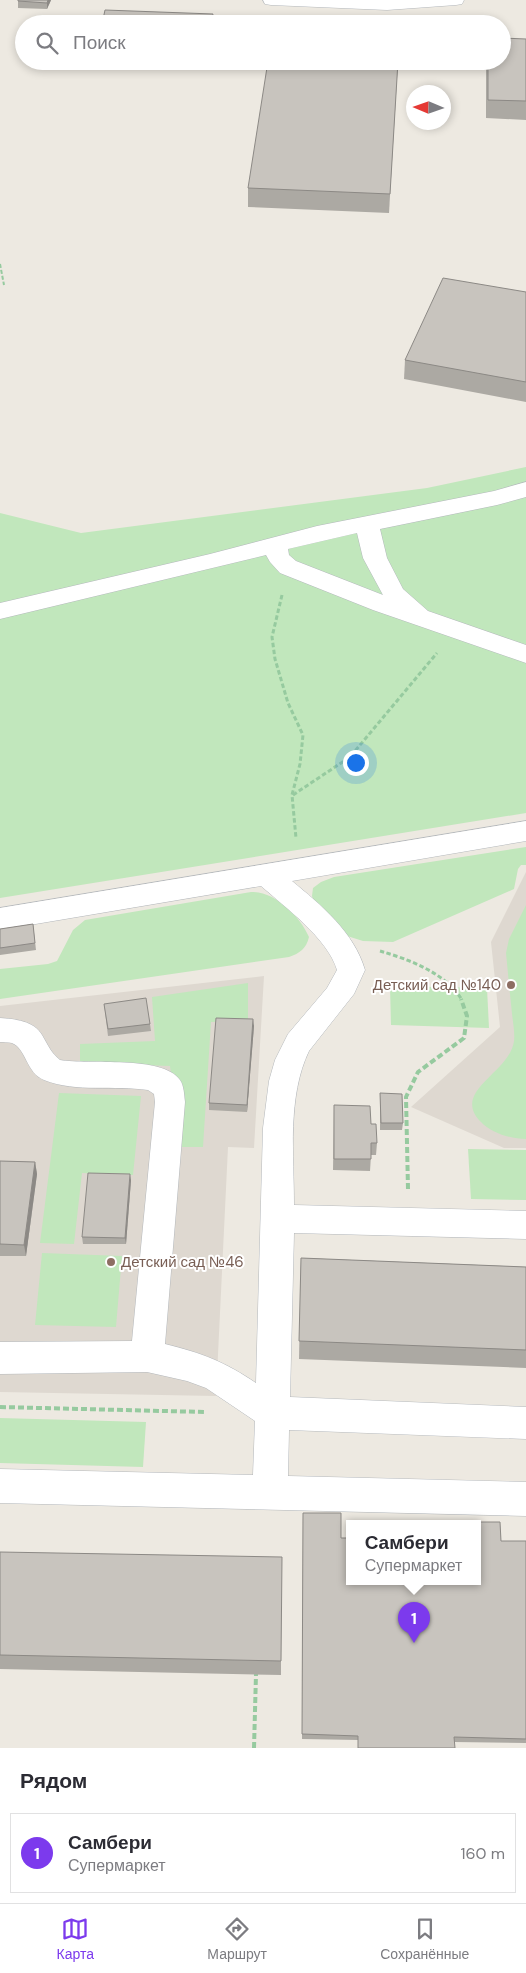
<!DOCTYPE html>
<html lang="ru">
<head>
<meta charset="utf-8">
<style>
	body { margin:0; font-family:"DM Sans",sans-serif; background:#f7f7f7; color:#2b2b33 }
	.compass { position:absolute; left:406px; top:85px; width:45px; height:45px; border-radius:50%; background:#fff; box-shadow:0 2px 8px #0003; rotate:272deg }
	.you { position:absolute; left:355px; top:762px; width:18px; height:18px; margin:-12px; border:4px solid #fff; border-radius:50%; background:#1a73e8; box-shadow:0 0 0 8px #1a73e833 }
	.badge { display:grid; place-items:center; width:32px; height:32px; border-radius:50%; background:#7c3aed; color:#fff; font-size:16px; font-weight:700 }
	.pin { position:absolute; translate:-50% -41px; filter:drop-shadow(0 1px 2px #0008) }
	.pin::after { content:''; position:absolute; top:26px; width:18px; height:15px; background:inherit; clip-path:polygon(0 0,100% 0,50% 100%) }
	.popup { position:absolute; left:346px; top:1520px; width:135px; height:65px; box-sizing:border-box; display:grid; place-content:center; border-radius:0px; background:#fff; filter:drop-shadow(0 1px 4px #0005); font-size:16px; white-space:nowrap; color:#7c7c81 }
	.popup b { font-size:19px; color:#2b2b33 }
	.popup::after { content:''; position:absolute; left:50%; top:100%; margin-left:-10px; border:10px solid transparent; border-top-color:#fff }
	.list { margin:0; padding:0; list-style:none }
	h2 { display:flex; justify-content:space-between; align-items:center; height:65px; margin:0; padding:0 20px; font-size:21px }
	h2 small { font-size:16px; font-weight:400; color:#7c7c81 }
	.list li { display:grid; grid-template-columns:32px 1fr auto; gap:15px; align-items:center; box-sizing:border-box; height:80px; margin:0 10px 10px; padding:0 10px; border:1px solid #e1e1e2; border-radius:0px }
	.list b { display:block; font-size:19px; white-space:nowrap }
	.list p { margin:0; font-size:16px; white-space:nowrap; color:#7c7c81 }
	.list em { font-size:16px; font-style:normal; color:#7c7c81 }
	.icon { flex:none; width:28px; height:28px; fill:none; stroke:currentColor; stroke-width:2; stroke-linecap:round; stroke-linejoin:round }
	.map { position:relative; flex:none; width:526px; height:1748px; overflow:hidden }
	.search { position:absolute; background:#fff; box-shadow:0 2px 8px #0003; left:15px; right:15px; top:15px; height:55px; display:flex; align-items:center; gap:12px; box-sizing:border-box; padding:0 18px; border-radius:28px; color:#7c7c81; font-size:19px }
	.sheet { height:155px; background:#fff }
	nav { display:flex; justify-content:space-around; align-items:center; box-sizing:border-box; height:70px; border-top:1px solid #e1e1e2; background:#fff; font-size:14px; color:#7c7c81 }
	nav a { display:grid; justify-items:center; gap:2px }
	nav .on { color:#7c3aed }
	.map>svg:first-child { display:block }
</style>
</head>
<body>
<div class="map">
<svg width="526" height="1748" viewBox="0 0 526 1748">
	<rect width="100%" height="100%" fill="#ede9e1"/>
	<g fill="#ded8d0">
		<polygon points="526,872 526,1148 504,1148 411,1107 500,1027 491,942"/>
		<polygon points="264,976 254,1148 228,1147 216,1396 0,1392 0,1006"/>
	</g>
	<g fill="#c1e7bc">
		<polygon points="526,467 526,813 0,898 0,513 81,533 427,488"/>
		<polygon points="526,847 526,865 521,865 518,869 514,889 393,942 363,941 344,935 315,905 312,896 313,888 321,882 334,877"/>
		<path d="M251,892C276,892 299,915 309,937C306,949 300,953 289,957L0,999V969L48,964L57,961L73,930L85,920Z"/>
		<path d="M526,905V1139C511,1139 491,1133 481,1122C450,1091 510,1073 514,1041C515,1033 513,1023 512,1014C510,994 508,974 506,953L509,939Z"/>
		<polygon points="248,983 248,1021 211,1022 203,1147 181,1147 170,1066 80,1063 80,1044 155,1041 152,997"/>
		<polygon points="390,986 487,988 489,1028 391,1025"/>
		<polygon points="59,1093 141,1096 133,1175 82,1173 74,1244 40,1243"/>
		<polygon points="468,1149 526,1150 526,1200 471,1199"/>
		<polygon points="42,1253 122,1256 116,1327 35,1325"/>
		<polygon points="0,1418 146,1422 143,1467 0,1463"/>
	</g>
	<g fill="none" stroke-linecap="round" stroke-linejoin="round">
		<g stroke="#b4b8bc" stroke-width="1">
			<g id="minor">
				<polygon points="263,0 464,0 462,4 456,5 387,10 271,5 265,4"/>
				<path d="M526,482V497L497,505L380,529L387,558L403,589L428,611L526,645V663L373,610L280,573L270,562L266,555L0,619V603L210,554L317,526L494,491ZM357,533L363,558L383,595L296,561L289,555L288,549Z"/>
				<path d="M526,821V841L292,881C321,905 354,932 365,970L354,994L309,1051C287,1097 294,1155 294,1205L526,1211V1239L294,1233L290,1397L526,1407V1439L289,1430L288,1476L526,1482V1516L0,1503V1469L253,1475L255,1421L206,1388L187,1381L147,1372L0,1374V1342L132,1341L155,1102L154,1094L148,1090C114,1085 77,1093 44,1080C26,1073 26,1048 12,1043C8,1042 3,1042 0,1042V1018C15,1019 34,1021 42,1035C48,1045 51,1053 60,1060C88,1065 163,1055 180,1080C184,1086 184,1094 185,1102L165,1344C202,1353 225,1362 256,1383L263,1128L269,1081L275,1060L288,1034L327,988L337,970C328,939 285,907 261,886L0,930V908Z"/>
			</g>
		</g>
		<polyline stroke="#96ca9f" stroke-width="2" stroke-dasharray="4 2" stroke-linecap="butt" points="0,264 4,285"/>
		<g stroke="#96ca9f" stroke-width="3" stroke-dasharray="4.5 2.5" stroke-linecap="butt">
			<polyline points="282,595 272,637 275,659 288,703 303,735 300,764 292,795 296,838"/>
			<polyline points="293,795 350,757 437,653"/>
			<path d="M380,951C408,959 446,973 462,1000"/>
		</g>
		<g stroke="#96ca9f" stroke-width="4" stroke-dasharray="6 3" stroke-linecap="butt">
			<polyline points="408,1189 406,1097 418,1072 464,1038 467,1016 461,999"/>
			<polyline points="0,1407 205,1412"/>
			<polyline points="254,1748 256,1674"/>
		</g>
		<use href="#minor" fill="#fff" fill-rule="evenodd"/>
	</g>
	<g fill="#aca9a3">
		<polygon points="51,0 47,9 18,8 18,1"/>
		<polygon points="526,39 526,120 486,118 486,61 502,61"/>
		<polygon points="398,61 389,213 248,207 248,188"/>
		<polygon points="526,292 526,402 404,379 405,360"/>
		<polygon points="33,924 36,950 0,955 0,929"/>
		<polygon points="104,1004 150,1024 151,1031 108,1036"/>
		<polygon points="254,1026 247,1112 209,1110 209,1103"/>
		<polygon points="380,1093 403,1123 402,1130 380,1130"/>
		<polygon points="334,1105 371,1124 377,1143 376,1155 371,1155 370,1171 333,1170"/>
		<polygon points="0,1161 35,1162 37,1174 26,1256 0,1256"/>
		<polygon points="131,1180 126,1244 83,1244 82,1237"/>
		<polygon points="301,1258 526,1267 526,1368 299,1359"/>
		<polygon points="303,1513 341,1513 341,1538 350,1538 350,1582 478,1582 478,1524 461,1524 461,1522 500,1522 501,1541 526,1541 526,1743 454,1742 455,1748 358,1748 358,1740 302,1739"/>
		<polygon points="0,1552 281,1661 281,1675 0,1669"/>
	</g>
	<g fill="#8c8985">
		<polygon points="48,0 51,0 47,9 47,3"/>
		<polygon points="253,1019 254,1026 247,1112 247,1105"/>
		<polygon points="35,1162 37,1174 26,1256 24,1245"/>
		<polygon points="130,1174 131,1180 126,1244 125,1238"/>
	</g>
	<g fill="#c8c4be" stroke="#8c8985">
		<polygon points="18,0 48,0 47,3 18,1"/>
		<polygon points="105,10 213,14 211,24 102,24"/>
		<polygon points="502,38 526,39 526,101 488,100 488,61 502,61"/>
		<polygon points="268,61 398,61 390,194 248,188"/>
		<polygon points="443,278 526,292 526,382 405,360"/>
		<polygon points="33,924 35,943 0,948 0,929"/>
		<polygon points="146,998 150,1024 108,1029 104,1004"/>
		<polygon points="216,1018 253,1019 247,1105 209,1103"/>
		<polygon points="380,1093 402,1094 403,1123 381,1123"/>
		<polygon points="334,1105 370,1106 371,1124 376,1124 377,1143 371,1143 371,1159 334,1159"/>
		<polygon points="0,1161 35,1162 24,1245 0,1244"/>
		<polygon points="88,1173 130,1174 125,1238 82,1237"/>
		<polygon points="301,1258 526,1267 526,1350 299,1341"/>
		<polygon points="303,1513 341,1513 341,1538 350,1538 350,1582 478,1582 478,1524 461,1524 461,1522 500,1522 501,1541 526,1541 526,1739 454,1737 455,1748 358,1748 358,1736 302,1734"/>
		<polygon points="0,1552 282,1557 281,1661 0,1655"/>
	</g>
	<g fill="#8d6e63" stroke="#fff" stroke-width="2">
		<circle cx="511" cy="985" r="5"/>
		<circle cx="111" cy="1262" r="5"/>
	</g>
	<g text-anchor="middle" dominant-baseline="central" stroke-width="4" stroke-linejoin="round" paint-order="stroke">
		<g font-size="15" fill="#785e54" stroke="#fff" text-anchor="end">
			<text x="501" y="985">Детский сад №140</text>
			<text x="121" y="1262" text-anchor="start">Детский сад №46</text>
		</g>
	</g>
</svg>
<svg class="compass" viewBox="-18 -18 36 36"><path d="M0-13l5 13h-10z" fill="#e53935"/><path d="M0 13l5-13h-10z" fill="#7c7c81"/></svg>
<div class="you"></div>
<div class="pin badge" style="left:414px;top:1643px">1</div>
<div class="popup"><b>Самбери</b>Супермаркет</div>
<div class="search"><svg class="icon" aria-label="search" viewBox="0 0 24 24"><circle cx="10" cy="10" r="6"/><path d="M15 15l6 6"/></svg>Поиск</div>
</div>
<section class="sheet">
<h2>Рядом<small></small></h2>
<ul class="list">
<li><span class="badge">1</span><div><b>Самбери</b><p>Супермаркет</p></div><em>160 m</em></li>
</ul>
</section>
<nav>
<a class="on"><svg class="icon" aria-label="map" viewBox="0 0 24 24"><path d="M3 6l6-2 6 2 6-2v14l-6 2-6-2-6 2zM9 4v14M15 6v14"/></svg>Карта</a>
<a><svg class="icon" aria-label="directions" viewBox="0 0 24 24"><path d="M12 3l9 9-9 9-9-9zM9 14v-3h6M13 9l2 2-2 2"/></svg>Маршрут</a>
<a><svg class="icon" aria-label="saved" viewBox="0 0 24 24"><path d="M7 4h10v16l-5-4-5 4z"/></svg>Сохранённые</a>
</nav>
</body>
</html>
